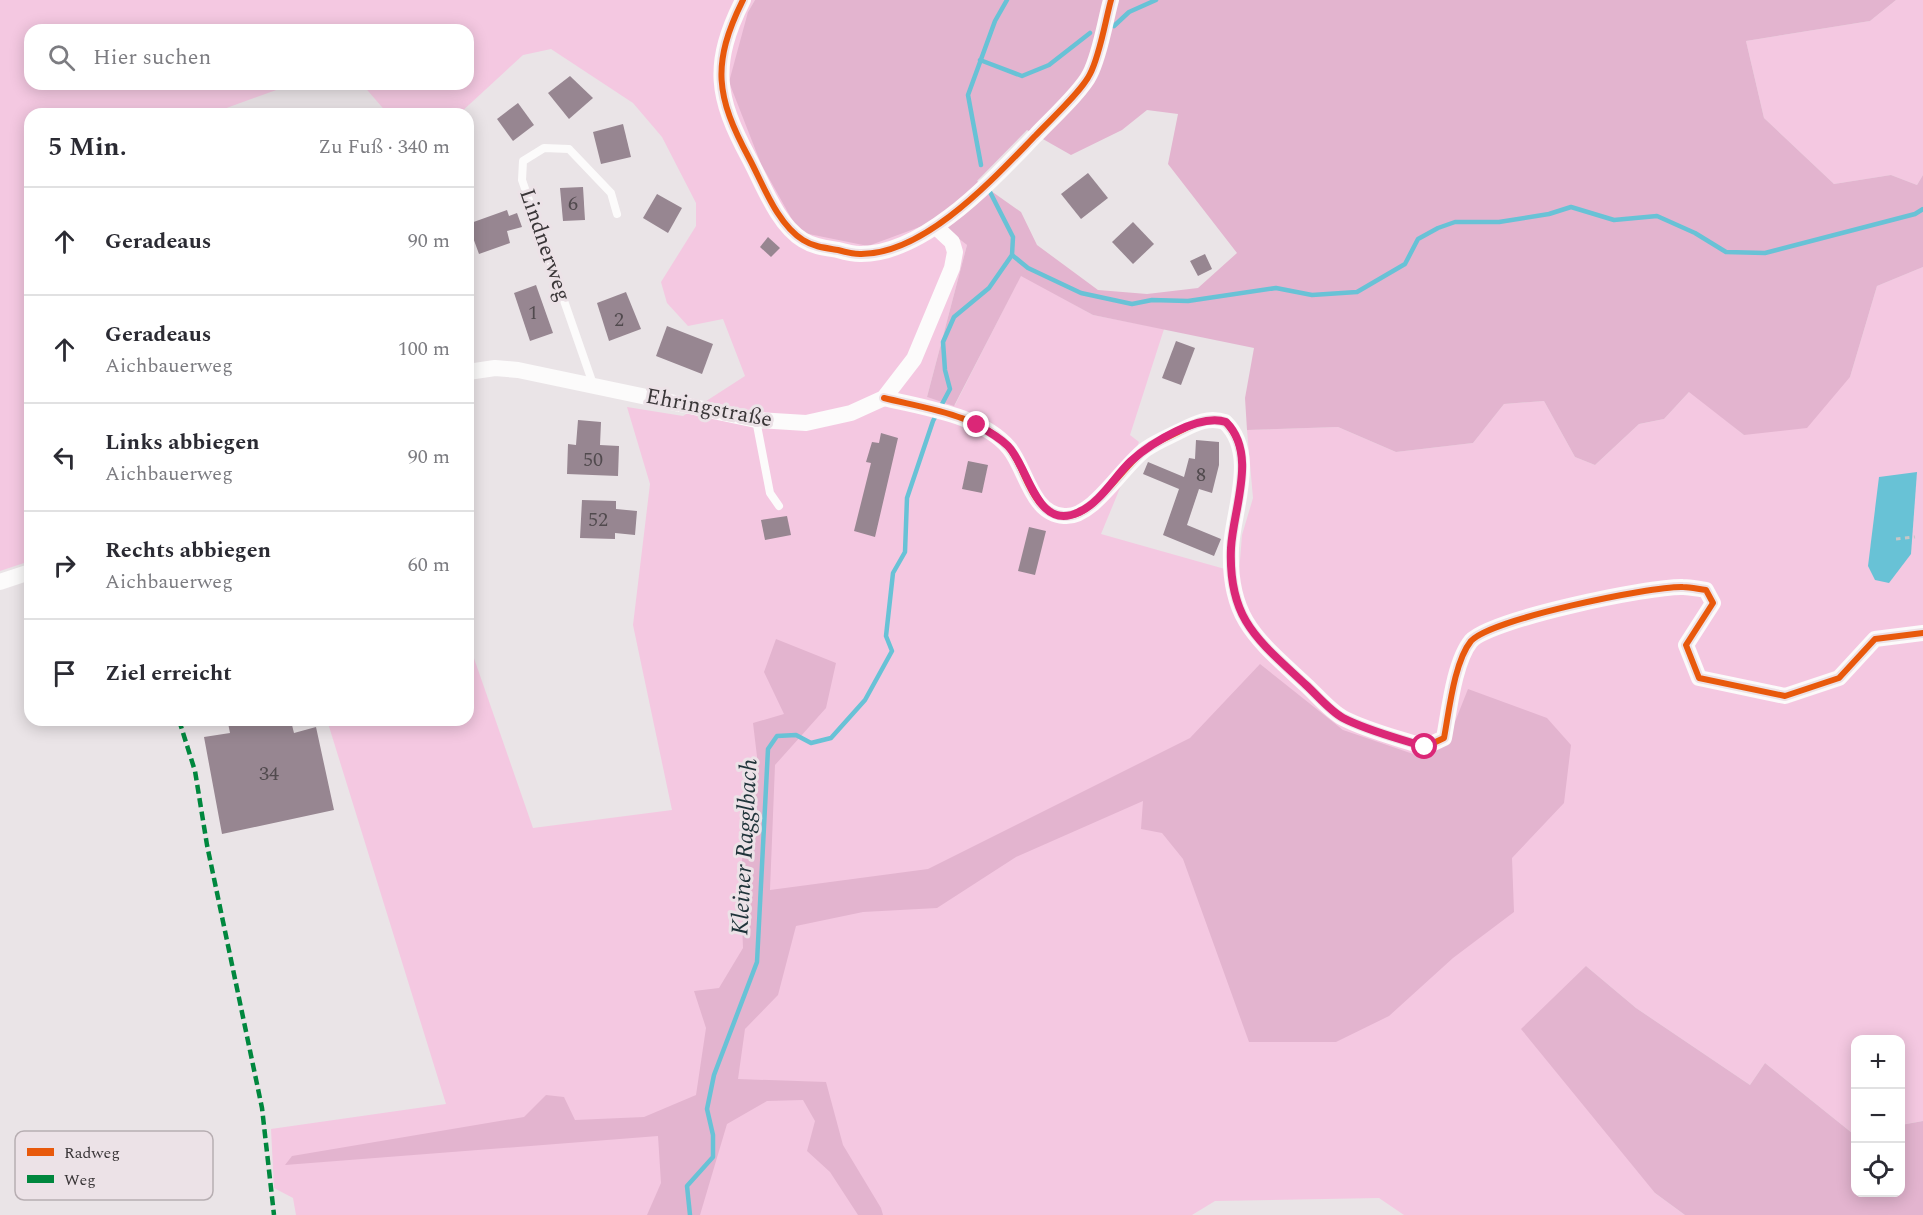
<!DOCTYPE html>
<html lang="de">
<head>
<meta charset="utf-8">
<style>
	body { margin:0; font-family:Spectral,serif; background:#f2f2f3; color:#2b2b33 }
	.controls { position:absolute; right:18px; bottom:18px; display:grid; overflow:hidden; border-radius:12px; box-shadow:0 3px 15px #0003 }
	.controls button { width:54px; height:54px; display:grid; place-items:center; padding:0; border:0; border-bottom:2px solid #e1e1e2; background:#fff; color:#2b2b33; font:30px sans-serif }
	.stop { position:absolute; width:18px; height:18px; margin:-14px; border:4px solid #db2777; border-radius:50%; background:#fff }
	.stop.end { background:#db2777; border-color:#fff; box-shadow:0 2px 6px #0008 }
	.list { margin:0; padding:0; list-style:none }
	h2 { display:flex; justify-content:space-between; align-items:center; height:78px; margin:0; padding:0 24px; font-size:26px }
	h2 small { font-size:20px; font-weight:400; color:#7c7c81 }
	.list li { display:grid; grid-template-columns:39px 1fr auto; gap:18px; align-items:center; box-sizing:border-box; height:108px; padding:0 24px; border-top:2px solid #e1e1e2 }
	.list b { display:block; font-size:22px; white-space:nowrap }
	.list p { margin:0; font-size:20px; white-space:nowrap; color:#7c7c81 }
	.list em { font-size:20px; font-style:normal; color:#7c7c81 }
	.icon { flex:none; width:33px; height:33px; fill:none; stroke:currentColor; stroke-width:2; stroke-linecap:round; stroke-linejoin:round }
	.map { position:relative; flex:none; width:1923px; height:1215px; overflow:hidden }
	.search { position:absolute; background:#fff; box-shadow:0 3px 15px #0003; left:24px; top:24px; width:450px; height:66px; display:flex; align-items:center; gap:15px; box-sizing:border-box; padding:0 21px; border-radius:18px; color:#7c7c81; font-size:22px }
	.panel { position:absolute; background:#fff; box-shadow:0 3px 15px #0003; left:24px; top:108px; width:450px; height:618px; border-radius:18px }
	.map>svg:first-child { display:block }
</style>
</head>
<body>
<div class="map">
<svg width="1923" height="1215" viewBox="0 0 1923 1215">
	<rect width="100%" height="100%" fill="#eae4e7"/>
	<g fill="#f4c8e1">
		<polygon points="0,0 755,0 748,12 925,225 954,235 967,245 927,397 955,405 1021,275 1093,315 1164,329 1130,435 1139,442 1101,534 1239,573 1242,535 1253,498 1247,430 1338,427 1396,452 1473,443 1504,404 1544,401 1575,457 1595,465 1639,424 1664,419 1690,391 1744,435 1850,377 1877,286 1923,267 1923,1121 1901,1125 1900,1040 1856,1040 1856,1133 1852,1133 1765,1063 1750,1085 1636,1008 1586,966 1655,1193 1685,1215 1404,1215 1379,1198 1215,1201 1192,1215 296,1215 293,1198 274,1188 271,1129 446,1104 327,720 468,720 468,641 533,828 672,810 633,625 650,484 627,407 683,416 745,376 723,319 688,326 667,303 661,282 696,226 696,203 662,137 633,103 551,49 523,55 459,114 388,114 362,84 468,84 468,30 30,30 30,84 293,84 210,114 30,114 30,561 0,571"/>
		<polygon points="1896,0 1923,0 1923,175 1917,185 1891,175 1834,184 1764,118 1746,41 1870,21"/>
	</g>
	<g fill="#e3b4cf" fill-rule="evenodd">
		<path d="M755,0H1896L1870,21L1746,41L1764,118L1834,184L1891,175L1917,185L1923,175V267L1877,286L1850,377L1807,428L1744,435L1689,392L1664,419L1639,424L1595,465L1575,457L1544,401L1504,404L1473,443L1396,452L1338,427L1247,430L1245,398L1254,348L1093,315L1021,276L954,406L927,397L967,245L954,235L925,225L868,246L799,232L761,164L729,82L748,12ZM1147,110L1178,114L1168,164L1237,253L1198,288L1147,294L1098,290L1037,245L1021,212L977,181L1027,130L1071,155L1122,130Z"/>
		<polygon points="776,639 836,663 826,708 775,765 770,890 928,869 1190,738 1260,664 1343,730 1419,756 1447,742 1468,689 1547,718 1571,745 1564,803 1512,858 1514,912 1453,958 1389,1016 1336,1042 1249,1042 1183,859 1162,833 1141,829 1143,801 1016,857 937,908 863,912 796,926 778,995 745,1029 738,1079 826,1082 843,1145 881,1208 883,1215 858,1215 830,1172 807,1151 815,1121 803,1100 767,1101 727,1124 700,1215 647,1215 661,1183 658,1136 285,1165 292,1156 524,1117 546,1095 564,1097 575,1120 644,1117 696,1095 706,1028 694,991 719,988 743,948 740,872 758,765 753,723 784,714 764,672"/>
		<polygon points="1586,966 1636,1008 1750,1085 1765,1063 1852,1133 1855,1133 1856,1192 1900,1192 1901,1125 1923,1121 1923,1215 1685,1215 1655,1193 1521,1029"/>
	</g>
	<polygon fill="#68c2d6" points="1917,472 1911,554 1889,583 1875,580 1868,566 1879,477"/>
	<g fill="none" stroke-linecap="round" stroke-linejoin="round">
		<g stroke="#68c2d6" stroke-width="4.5">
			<polyline points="1114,26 1129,12 1156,0"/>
			<polyline points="980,60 1022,76 1049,65 1090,33"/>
			<polyline points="981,165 968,95 995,21 1007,0"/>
			<polyline points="1012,255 1028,268 1081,293 1132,304 1152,300 1188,301 1276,288 1312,295 1357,292 1405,264 1418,239 1438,228 1455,222 1499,222 1549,214 1571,207 1614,220 1657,216 1695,233 1726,252 1765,253 1915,214 1923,209"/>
			<polyline points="690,1215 687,1186 713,1157 713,1135 707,1109 714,1075 757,962 768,749 777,736 796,735 811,743 831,738 865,700 892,651 886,636 893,573 905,552 907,498 933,421 950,389 945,370 943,342 954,317 989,288 1012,255 1013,237 990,192"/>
		</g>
	</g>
	<g fill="#978691">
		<polygon points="570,76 593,98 569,119 548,93"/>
		<polygon points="518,103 534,125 513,141 497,119"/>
		<polygon points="623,124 631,157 601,164 593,132"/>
		<polygon points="1088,173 1108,198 1081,219 1061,194"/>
		<polygon points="583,187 585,220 563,221 560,188"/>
		<polygon points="657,194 682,208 668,233 643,218"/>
		<polygon points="507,210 509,216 517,213 522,227 507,231 510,243 479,254 468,224"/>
		<polygon points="1133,222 1154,244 1133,264 1112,242"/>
		<polygon points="768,237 780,248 771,257 760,247"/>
		<polygon points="1205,254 1212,269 1198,276 1190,261"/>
		<polygon points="536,285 553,333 530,341 514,293"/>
		<polygon points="626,292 641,329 609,341 597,303"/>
		<polygon points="667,326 713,344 702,374 656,356"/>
		<polygon points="1176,341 1195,348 1181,385 1162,378"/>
		<polygon points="578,420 601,422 600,445 619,446 618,476 567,474 568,444 576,445"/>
		<polygon points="881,433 898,438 875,537 854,531 871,463 866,462 872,442 879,443"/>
		<polygon points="1196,440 1219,442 1219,465 1212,493 1199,489 1187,525 1221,539 1214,556 1163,535 1179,489 1143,474 1148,462 1184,477 1189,458 1195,459"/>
		<polygon points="968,461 988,465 982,493 962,489"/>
		<polygon points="582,500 616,501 616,509 637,511 635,535 615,533 615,539 580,538"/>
		<polygon points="787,516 791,535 765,540 761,520"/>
		<polygon points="1029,527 1046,531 1035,575 1018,571"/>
		<polygon points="240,720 273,720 274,725 291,721 294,733 316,727 334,810 222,834 204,737 230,733 228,723"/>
	</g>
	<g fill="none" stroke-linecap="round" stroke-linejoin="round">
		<polyline stroke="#c8c6c6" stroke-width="3" stroke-dasharray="4.5 4.5" stroke-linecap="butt" points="1896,539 1915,537"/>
		<g stroke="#fcfbfb" stroke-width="8">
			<polyline points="593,384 522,180 523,161 544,148 569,149 611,193 617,214"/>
			<polyline points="756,420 770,493 779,506"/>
		</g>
		<g stroke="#fcfbfb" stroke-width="16">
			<path d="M743,0C711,64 716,97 749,158C763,184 777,224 803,240C814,247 826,248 838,250C845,252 853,254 860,254C925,255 994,178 1036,135C1050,120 1082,91 1090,74C1100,55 1105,22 1111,0"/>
			<polyline points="468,372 495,368 518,370 756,420 806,423 851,413 884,398 914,359 952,268 955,252 952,242 936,227"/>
			<path d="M884,398C924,408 981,415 1009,448C1026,468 1031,514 1064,516C1093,519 1123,465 1146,449C1156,442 1168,437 1178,432C1194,424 1208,416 1225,422C1258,454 1233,509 1231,548C1228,620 1258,640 1306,685C1317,695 1330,711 1343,718C1368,731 1398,738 1425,747L1444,738C1449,712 1454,662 1471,641C1491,619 1650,586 1683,587C1691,587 1698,589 1706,590L1713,603L1686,645L1699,678L1785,696L1839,678L1875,639L1923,633"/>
			<polyline points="0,582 30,572"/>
		</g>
		<polyline stroke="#00873e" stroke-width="4.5" stroke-dasharray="9 4.5" stroke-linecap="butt" points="179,720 195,771 207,845 262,1108 274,1215"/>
		<g stroke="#ece2e7" stroke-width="10">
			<g id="cycleway">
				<path d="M743,0C711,64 716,97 749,158C763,184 777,224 803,240C814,247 826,248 838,250C845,252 853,254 860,254C925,255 994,178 1036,135C1050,120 1082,91 1090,74C1100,55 1105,22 1111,0"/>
				<path d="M884,398C924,408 981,415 1009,448C1026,468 1031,514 1064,516C1093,519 1123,465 1146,449C1156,442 1168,437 1178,432C1194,424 1208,416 1225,422C1258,454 1233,509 1231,548C1228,620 1258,640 1306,685C1317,695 1330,711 1343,718C1368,731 1398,738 1425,747L1444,738C1449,712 1454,662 1471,641C1491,619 1650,586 1683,587C1691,587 1698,589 1706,590L1713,603L1686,645L1699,678L1785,696L1839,678L1875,639L1923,633"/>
			</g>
		</g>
		<use href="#cycleway" stroke="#e8590c" stroke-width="6"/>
	</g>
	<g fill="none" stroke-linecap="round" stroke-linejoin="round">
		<path stroke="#db2777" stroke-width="8" d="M977,425C988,431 999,437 1008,446C1029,467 1036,533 1079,512C1101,502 1114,477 1131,461C1151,443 1199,413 1226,422C1258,454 1233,509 1231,548C1228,620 1258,640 1306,685C1317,695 1330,711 1343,718C1368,731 1398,738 1425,747"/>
	</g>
	<g text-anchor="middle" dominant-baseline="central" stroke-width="6" stroke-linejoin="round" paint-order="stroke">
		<g font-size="20" fill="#514a4e">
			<text x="573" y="204">6</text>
			<text x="533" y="313">1</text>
			<text x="619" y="320">2</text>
			<text x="593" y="460">50</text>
			<text x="1201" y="475">8</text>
			<text x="598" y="520">52</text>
			<text x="269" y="774">34</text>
		</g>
		<g font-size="22" fill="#3a3638" stroke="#ece2e7">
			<text transform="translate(545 245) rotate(71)">Lindnerweg</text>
			<text transform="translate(709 408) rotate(11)">Ehringstraße</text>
		</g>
		<g font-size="24" font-style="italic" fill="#1e3339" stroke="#ece2e7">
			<text transform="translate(745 847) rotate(-87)">Kleiner Ragglbach</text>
		</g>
	</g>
	<rect x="15" y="1131" width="198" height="69" rx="9" fill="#ece2e7" stroke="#b7aeb2" stroke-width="1.5"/>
	<rect x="27" y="1148" width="27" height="8" fill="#e8590c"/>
	<rect x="27" y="1175" width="27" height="8" fill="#00873e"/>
	<g font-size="16" fill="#3a3638">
		<text x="64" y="1158">Radweg</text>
		<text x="64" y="1185">Weg</text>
	</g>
</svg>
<div class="controls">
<button>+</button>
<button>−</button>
<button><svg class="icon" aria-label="locate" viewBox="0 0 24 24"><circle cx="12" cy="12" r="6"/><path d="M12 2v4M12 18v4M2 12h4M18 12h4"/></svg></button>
</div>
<div class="stop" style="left:1425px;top:747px"></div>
<div class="stop end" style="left:977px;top:425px"></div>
<div class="search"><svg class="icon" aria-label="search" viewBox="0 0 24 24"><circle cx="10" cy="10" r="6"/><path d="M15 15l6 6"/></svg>Hier suchen</div>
<section class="panel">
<h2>5 Min.<small>Zu Fuß · 340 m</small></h2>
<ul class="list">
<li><svg class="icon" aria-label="ahead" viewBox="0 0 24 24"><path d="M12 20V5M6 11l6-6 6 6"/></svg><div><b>Geradeaus</b></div><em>90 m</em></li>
<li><svg class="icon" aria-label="ahead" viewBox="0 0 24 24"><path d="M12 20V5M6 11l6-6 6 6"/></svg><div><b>Geradeaus</b><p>Aichbauerweg</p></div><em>100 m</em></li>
<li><svg class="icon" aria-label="left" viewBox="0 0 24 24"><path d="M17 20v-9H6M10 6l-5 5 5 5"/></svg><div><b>Links abbiegen</b><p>Aichbauerweg</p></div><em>90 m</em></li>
<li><svg class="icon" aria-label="right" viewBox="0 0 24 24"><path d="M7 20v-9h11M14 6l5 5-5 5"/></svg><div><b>Rechts abbiegen</b><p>Aichbauerweg</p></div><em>60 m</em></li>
<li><svg class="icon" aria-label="arrive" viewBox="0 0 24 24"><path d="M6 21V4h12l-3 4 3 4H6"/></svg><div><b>Ziel erreicht</b></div></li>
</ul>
</section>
</div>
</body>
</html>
